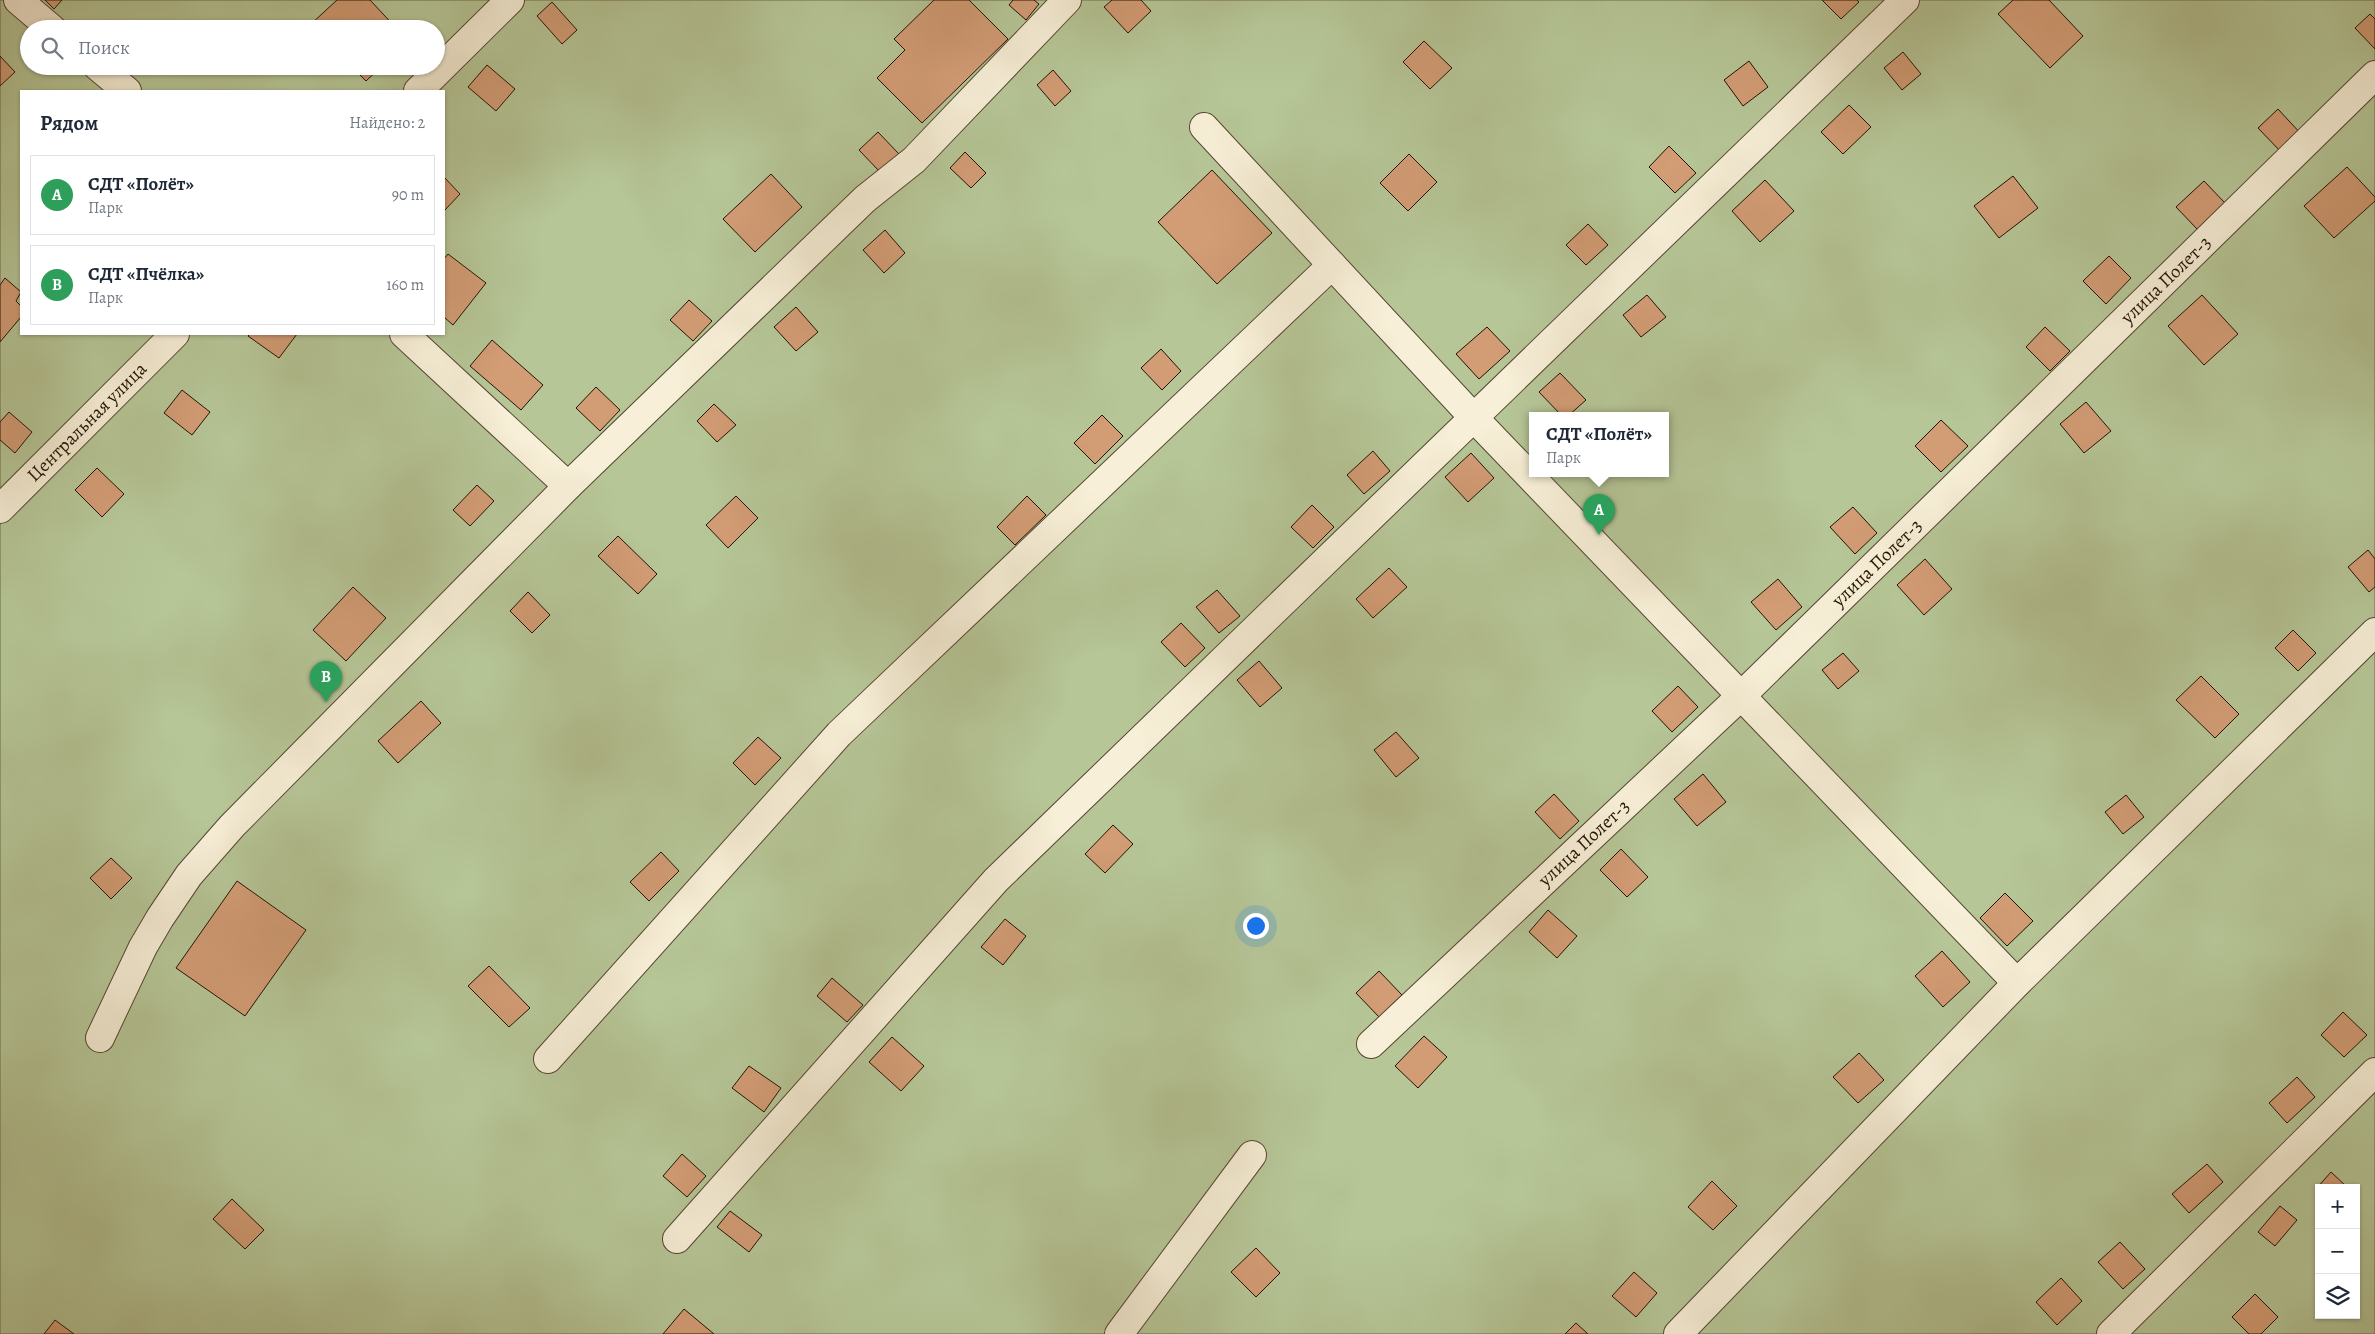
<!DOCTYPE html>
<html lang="ru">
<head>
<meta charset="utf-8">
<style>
	body { margin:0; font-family:Alegreya,serif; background:#f6f6f7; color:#1f2937 }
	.controls { position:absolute; right:15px; bottom:15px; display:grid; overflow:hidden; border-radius:0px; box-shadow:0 1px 4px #0004 }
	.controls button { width:45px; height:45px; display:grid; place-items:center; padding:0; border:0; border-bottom:1px solid #e0e1e3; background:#fff; color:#1f2937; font:25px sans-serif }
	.you { position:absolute; left:1255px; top:925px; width:18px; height:18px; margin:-12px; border:4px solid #fff; border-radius:50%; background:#1a73e8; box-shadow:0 0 0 8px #1a73e833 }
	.badge { display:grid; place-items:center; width:32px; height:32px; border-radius:50%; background:#8f2418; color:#fff; font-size:16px; font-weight:700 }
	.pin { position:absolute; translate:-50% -41px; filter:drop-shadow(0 1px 2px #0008) }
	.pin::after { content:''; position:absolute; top:26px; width:18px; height:15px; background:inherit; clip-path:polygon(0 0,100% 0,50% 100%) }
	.popup { position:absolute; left:1529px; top:412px; width:140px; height:65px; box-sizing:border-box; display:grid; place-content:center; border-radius:0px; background:#fff; filter:drop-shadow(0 1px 4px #0005); font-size:16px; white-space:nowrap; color:#747a83 }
	.popup b { font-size:19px; color:#1f2937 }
	.popup::after { content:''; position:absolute; left:50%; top:100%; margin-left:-10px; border:10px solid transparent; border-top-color:#fff }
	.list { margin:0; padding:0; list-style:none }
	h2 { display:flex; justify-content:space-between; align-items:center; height:65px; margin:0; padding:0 20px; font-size:21px }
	h2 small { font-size:16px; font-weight:400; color:#747a83 }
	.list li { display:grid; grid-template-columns:32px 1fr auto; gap:15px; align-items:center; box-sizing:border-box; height:80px; margin:0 10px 10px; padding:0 10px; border:1px solid #e0e1e3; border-radius:0px }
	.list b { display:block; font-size:19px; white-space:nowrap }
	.list p { margin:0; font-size:16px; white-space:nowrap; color:#747a83 }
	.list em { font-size:16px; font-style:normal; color:#747a83 }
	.icon { flex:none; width:28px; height:28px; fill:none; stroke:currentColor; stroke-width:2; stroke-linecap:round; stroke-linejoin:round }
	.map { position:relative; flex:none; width:2375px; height:1334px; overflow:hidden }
	.search { position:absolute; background:#fff; box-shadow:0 1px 4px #0004; left:20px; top:20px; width:425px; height:55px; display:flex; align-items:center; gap:12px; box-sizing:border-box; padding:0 18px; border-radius:28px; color:#747a83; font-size:19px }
	.panel { position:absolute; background:#fff; box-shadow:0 1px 4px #0004; left:20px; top:90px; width:425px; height:245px; border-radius:0px }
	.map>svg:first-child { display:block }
</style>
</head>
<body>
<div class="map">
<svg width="2375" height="1334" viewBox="0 0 2375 1334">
	<rect width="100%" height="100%" fill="#f2e6c2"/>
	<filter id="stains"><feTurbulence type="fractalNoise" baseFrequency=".004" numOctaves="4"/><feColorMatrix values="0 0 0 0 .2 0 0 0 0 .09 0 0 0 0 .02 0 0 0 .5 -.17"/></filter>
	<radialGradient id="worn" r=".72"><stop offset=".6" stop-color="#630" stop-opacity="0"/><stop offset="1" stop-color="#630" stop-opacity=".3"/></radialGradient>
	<path fill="#b6c697" stroke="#6c6c4c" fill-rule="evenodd" d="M0,0H2375V1334H0ZM29,29H436V66H29ZM21,91H444V334H21ZM1533,416H1665V474H1533ZM2319,1188H2356V1315H2319Z"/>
	<g fill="#d29c75" stroke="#221202">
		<polygon points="45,0 62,0 54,9"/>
		<polygon points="337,0 370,0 397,29 316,29 311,24"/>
		<polygon points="934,0 969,0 1008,39 922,123 877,78 905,50 894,39"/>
		<polygon points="1013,0 1034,0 1039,4 1026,20 1009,5"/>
		<polygon points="1112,0 1141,0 1151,11 1128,33 1104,7"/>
		<polygon points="1822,0 1857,0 1859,2 1841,19"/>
		<polygon points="2013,0 2049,0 2083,36 2050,68 1998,14"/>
		<polygon points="552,2 577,30 562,44 537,16"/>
		<polygon points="2370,14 2375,19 2375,49 2355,28"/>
		<polygon points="1424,41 1452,68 1430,89 1403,62"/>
		<polygon points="1903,52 1921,74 1902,90 1884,68"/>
		<polygon points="0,56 15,72 0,86"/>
		<polygon points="1749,61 1768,87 1743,106 1724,80"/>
		<polygon points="487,65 515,89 496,111 468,87"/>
		<polygon points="351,66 382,66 366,81"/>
		<polygon points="1053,70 1071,91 1055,106 1037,85"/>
		<polygon points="1849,105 1871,127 1843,154 1821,132"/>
		<polygon points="2278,109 2302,135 2282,153 2258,128"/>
		<polygon points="878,132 899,154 880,172 859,150"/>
		<polygon points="1669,146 1696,173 1675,193 1649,167"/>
		<polygon points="965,152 986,173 971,188 950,168"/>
		<polygon points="1409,154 1437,182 1408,211 1380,183"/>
		<polygon points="2347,167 2375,197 2375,201 2334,238 2304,206"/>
		<polygon points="1212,170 1272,233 1217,284 1158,222"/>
		<polygon points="771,174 802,207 755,252 723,219"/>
		<polygon points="2013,176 2038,208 1999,238 1974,206"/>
		<polygon points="444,177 460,194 444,211"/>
		<polygon points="1765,180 1794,211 1760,242 1732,211"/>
		<polygon points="2204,181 2225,203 2197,229 2176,207"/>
		<polygon points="1588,224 1608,245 1586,265 1566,245"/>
		<polygon points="885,230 905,253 884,273 863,250"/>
		<polygon points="448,254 486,283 453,325 444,317 444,259"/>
		<polygon points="2109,256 2131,278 2106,304 2083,281"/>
		<polygon points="5,278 21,292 16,301 21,306 21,317 0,342 0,285"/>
		<polygon points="1647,295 1666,317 1641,337 1623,315"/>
		<polygon points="2202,295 2238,334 2204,365 2168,326"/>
		<polygon points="689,300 712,321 693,341 670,320"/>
		<polygon points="796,307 818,332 796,351 774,327"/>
		<polygon points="1487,327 1510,351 1479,379 1456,354"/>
		<polygon points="2045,327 2070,351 2050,371 2026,347"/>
		<polygon points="250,334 297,334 279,358 248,336"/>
		<polygon points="492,340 543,385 521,410 470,366"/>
		<polygon points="1161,349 1181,371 1162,390 1141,368"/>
		<polygon points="1560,373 1586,400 1568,416 1562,416 1539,392"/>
		<polygon points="596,387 620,410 600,431 576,408"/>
		<polygon points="182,390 210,412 192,435 164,413"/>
		<polygon points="2086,402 2111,431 2084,453 2060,424"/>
		<polygon points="714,404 736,425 717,442 697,421"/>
		<polygon points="9,412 32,432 15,453 0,440 0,422"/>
		<polygon points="1102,415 1123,436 1095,464 1074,443"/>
		<polygon points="1941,420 1968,446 1941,472 1915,446"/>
		<polygon points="1373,451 1390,471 1364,494 1347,475"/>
		<polygon points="1471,453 1494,478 1468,502 1445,477"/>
		<polygon points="97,468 124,494 102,517 75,490"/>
		<polygon points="477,485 494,501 470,526 453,510"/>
		<polygon points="736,496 758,518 728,548 706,525"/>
		<polygon points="1027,496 1046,515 1015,545 997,527"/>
		<polygon points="1312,505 1334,527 1313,548 1291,527"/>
		<polygon points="1853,507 1877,533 1855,554 1830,527"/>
		<polygon points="618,536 657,574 638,594 598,556"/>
		<polygon points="2368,550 2375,559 2375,587 2369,592 2348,567"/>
		<polygon points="1925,559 1952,589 1924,615 1897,585"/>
		<polygon points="1389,568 1407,587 1373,618 1356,599"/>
		<polygon points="1778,579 1802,607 1776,630 1751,602"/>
		<polygon points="353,587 386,618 346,661 313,630"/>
		<polygon points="1217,590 1240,616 1219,633 1196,607"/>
		<polygon points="528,592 550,615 532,633 510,611"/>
		<polygon points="1181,623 1205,648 1185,667 1161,642"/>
		<polygon points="2293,630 2316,653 2298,671 2275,648"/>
		<polygon points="1843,653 1859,671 1838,689 1822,670"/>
		<polygon points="1259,661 1282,688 1260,707 1237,680"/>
		<polygon points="2201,676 2239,714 2215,738 2176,700"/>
		<polygon points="1678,686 1698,707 1672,732 1652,711"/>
		<polygon points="421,701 441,723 398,763 378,741"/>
		<polygon points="1396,732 1419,758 1396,777 1374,750"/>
		<polygon points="758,737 781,758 755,785 733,763"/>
		<polygon points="1703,774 1726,802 1697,826 1674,799"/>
		<polygon points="1554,794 1579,821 1560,839 1535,812"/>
		<polygon points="2126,795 2144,817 2123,834 2105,812"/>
		<polygon points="1113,825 1133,844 1105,873 1085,854"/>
		<polygon points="1621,849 1648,877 1627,897 1600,870"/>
		<polygon points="661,852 679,871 649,901 630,882"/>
		<polygon points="111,858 132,878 111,899 90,878"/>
		<polygon points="237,881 306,930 245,1016 176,968"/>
		<polygon points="2005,893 2033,921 2007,946 1980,918"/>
		<polygon points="1548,910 1577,936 1557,958 1529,932"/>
		<polygon points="1005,919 1026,936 1003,965 981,947"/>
		<polygon points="1942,951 1970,982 1943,1007 1915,976"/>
		<polygon points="489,966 530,1008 509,1027 468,986"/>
		<polygon points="1379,971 1402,995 1379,1017 1356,993"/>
		<polygon points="832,978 863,1005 847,1022 817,996"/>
		<polygon points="2343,1012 2367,1035 2344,1057 2321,1035"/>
		<polygon points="1424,1036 1447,1057 1418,1088 1395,1066"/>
		<polygon points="892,1037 924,1066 901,1091 869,1062"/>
		<polygon points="1859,1053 1884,1080 1858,1103 1833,1077"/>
		<polygon points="749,1066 781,1088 764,1112 732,1088"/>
		<polygon points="2297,1077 2315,1097 2287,1123 2269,1103"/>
		<polygon points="682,1154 706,1176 687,1197 663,1176"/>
		<polygon points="2207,1164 2223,1182 2189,1213 2172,1194"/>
		<polygon points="2331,1172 2348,1188 2319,1188 2319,1193 2315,1190"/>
		<polygon points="1712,1181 1737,1206 1713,1230 1688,1207"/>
		<polygon points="232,1199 264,1230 245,1249 213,1219"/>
		<polygon points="2280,1206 2297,1220 2275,1246 2258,1232"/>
		<polygon points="730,1211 762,1235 749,1252 717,1227"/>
		<polygon points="2120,1242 2145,1269 2123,1289 2098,1262"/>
		<polygon points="1256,1248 1280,1273 1256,1297 1231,1272"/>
		<polygon points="1634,1272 1657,1293 1636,1317 1612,1296"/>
		<polygon points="2061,1278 2082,1301 2057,1325 2036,1302"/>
		<polygon points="2255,1294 2278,1317 2261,1334 2249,1334 2232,1317"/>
		<polygon points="684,1309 714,1334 663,1334"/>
		<polygon points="55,1320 74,1334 44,1334"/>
		<polygon points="1576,1323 1588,1334 1565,1334"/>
	</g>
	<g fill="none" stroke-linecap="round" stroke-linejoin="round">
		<g stroke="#564732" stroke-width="30">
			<g id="minor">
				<polyline points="18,0 52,29"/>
				<polyline points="97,66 127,91"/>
				<polyline points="418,91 510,0"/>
				<polyline points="1204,127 1474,418 2017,983"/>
				<polyline points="404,334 568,486"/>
				<polyline points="0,509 175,334"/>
				<polyline points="100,1038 143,947 160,918 189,875 232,826 568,486 865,199 914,160 1067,0"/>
				<polyline points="1371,1044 1741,696 2375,75"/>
				<polyline points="548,1059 839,734 1332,265"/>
				<polyline points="677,1239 996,880 1905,0"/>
				<polyline points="1119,1334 1252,1155"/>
				<polyline points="1678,1334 2017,983 2375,632"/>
				<polyline points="2111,1334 2375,1072"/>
			</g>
		</g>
		<use href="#minor" stroke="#f7efd7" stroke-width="28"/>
	</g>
	<g text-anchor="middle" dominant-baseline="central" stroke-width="4.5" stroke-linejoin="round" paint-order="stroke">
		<g font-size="19" fill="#221202" stroke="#f7efd7">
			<text transform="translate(2166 280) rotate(-44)">улица Полет-3</text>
			<text transform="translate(87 422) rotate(-45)">Центральная улица</text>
			<text transform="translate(1877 563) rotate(-44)">улица Полет-3</text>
			<text transform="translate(1584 843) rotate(-43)">улица Полет-3</text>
		</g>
	</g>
	<rect width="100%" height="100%" filter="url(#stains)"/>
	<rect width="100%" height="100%" fill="url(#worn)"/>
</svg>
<div class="controls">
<button>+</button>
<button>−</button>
<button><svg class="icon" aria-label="layers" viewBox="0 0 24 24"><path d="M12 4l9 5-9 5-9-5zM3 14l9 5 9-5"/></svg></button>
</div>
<div class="you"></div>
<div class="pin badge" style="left:1599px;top:535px;background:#2e9e5b">A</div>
<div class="popup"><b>СДТ «Полёт»</b>Парк</div>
<div class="pin badge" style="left:326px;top:702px;background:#2e9e5b">B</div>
<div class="search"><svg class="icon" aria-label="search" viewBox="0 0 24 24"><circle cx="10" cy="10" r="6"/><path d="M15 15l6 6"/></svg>Поиск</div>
<section class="panel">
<h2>Рядом<small>Найдено: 2</small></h2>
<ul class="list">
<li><span class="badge" style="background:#2e9e5b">A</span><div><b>СДТ «Полёт»</b><p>Парк</p></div><em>90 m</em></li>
<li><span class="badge" style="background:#2e9e5b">B</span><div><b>СДТ «Пчёлка»</b><p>Парк</p></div><em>160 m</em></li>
</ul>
</section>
</div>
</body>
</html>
